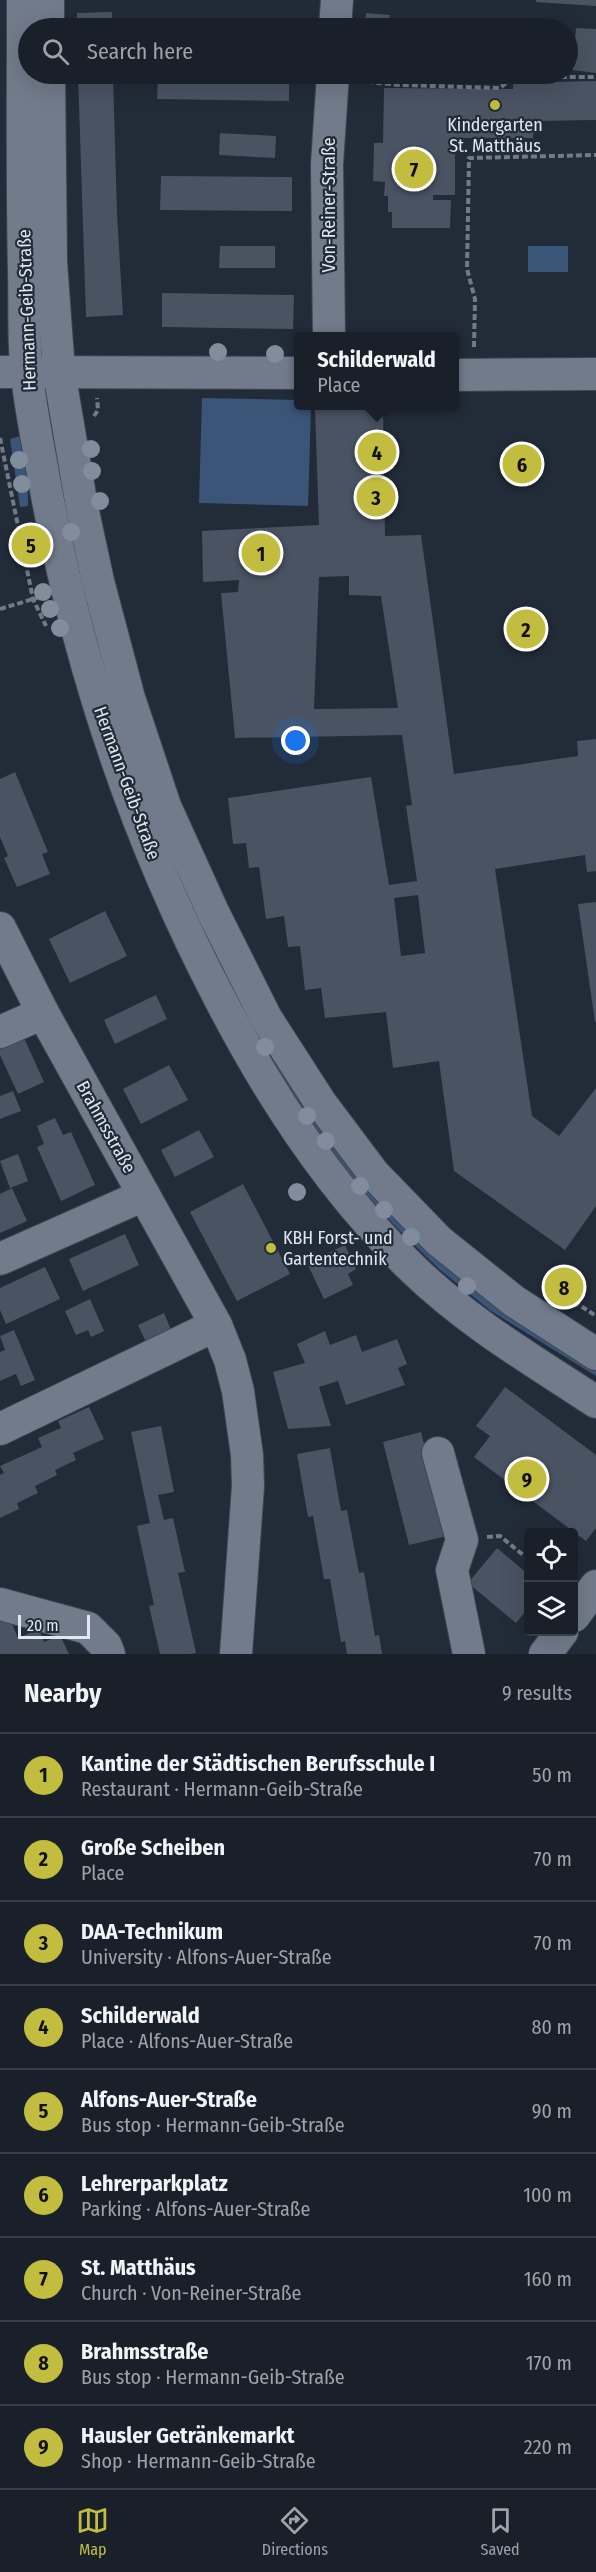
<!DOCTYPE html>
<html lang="en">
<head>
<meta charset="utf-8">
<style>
	body { margin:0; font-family:"Fira Sans Condensed",sans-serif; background:#232832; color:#f1f3f6 }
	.controls { position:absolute; right:18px; bottom:18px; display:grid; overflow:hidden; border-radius:6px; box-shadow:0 6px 24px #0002 }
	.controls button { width:54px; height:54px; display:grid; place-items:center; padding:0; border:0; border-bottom:2px solid #383e47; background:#1a202a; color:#f1f3f6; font:30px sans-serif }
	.scale { position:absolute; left:18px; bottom:15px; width:72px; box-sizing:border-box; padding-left:6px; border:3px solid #e1e7f0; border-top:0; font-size:16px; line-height:21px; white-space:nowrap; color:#e1e7f0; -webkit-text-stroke:4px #222b38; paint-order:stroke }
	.you { position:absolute; left:296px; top:741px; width:21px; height:21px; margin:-15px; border:4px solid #fff; border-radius:50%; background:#1a73e8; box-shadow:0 0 0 9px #1a73e833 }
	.badge { display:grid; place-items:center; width:39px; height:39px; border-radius:50%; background:#c2bd3f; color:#111; font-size:20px; font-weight:700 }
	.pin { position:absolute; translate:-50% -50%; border:3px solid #fff; box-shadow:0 2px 6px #0006 }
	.popup { position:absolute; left:294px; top:332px; width:165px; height:78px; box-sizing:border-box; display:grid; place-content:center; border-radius:6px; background:#1a202a; filter:drop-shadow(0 2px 4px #0005); font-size:20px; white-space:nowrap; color:#9fa3a8 }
	.popup b { font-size:22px; color:#f1f3f6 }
	.popup::after { content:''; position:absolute; left:50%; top:100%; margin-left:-12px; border:12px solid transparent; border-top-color:#1a202a }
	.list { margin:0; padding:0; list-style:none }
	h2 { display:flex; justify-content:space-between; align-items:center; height:78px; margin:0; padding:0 24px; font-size:26px }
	h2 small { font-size:20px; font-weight:400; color:#9fa3a8 }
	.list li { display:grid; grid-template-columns:39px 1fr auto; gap:18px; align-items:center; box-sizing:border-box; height:84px; padding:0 24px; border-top:2px solid #383e47 }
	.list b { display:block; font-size:22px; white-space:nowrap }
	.list p { margin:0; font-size:20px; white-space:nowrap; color:#9fa3a8 }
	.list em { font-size:20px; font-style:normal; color:#9fa3a8 }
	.icon { flex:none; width:33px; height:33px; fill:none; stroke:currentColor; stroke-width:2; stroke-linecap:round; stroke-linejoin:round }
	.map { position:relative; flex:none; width:596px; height:1654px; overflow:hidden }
	.search { position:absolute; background:#1a202a; box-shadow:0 6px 24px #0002; left:18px; right:18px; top:18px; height:66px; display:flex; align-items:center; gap:15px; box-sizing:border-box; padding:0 21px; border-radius:33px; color:#9fa3a8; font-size:22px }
	.sheet { height:834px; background:#1a202a }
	nav { display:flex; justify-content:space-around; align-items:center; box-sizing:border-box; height:84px; border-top:2px solid #383e47; background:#1a202a; font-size:16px; color:#9fa3a8 }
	nav a { display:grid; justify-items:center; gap:3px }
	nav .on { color:#c2bd3f }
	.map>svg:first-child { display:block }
</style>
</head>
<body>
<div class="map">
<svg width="596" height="1654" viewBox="0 0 596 1654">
	<rect width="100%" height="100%" fill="#222b38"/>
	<g fill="#3b5579">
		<rect x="528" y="246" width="40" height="26"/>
		<polygon points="202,398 299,400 299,406 311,406 308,506 199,503"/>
		<polygon points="57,433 103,656 303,1101 596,1368 596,1376 491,1311 439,1269 401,1232 366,1195 306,1121 261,1048 177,880 97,659 49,434"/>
		<polygon points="24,435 28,463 28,506 20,507 10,439"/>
	</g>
	<g fill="#495362" fill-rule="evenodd">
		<polygon points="536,0 596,0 596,6 536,2"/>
		<polygon points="112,12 112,28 77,28 77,13"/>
		<polygon points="366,13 390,15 388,28 365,28"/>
		<polygon points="220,20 278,23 278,28 220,28"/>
		<polygon points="576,28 596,29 596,73 572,70"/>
		<polygon points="78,74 113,74 117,214 123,315 86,317"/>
		<polygon points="158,74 289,74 289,101 157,99"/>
		<polygon points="360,74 397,74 396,81 360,77"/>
		<polygon points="596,81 596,120 534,121 533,138 455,138 455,195 433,195 433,200 451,200 450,228 392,228 392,212 388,212 388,196 384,196 385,182 373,181 374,143 383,143 384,88 513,89 513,83"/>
		<polygon points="220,133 276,136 275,158 219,155"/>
		<polygon points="161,176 292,177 292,211 160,210"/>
		<polygon points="220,246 275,246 275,268 219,268"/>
		<polygon points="162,293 294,295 293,329 162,327"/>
		<path d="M383,407L385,536L421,535L454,774L578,756L577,741L596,739V871L587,872L585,855L495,869L532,1116L559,1136L596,1088V1206L565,1250L454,1171L439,1061L393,1068L386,1012L325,1018L321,988L305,990L300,946L288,947L284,916L266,919L259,867L249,868L246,843L233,844L228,798L371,777L389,885L417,881L406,806L412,805L402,735L235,738L221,593L238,592L239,580L203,582L202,531L319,525L315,410ZM349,576V595L381,596L398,708L314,709L319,577ZM418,895L425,953L401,956L394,898Z"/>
		<polygon points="15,772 48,852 42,854 50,874 17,887 4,858 8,856 0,837 0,779"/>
		<polygon points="596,902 596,1022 595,1022 578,904"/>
		<polygon points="105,911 127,956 70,983 49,939"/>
		<polygon points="156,995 167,1019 115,1044 104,1020"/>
		<polygon points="24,1038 44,1082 18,1094 0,1055 0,1048"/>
		<polygon points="169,1065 188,1100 141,1124 123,1089"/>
		<polygon points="13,1091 21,1111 0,1119 0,1096"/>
		<polygon points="55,1118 63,1135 71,1132 95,1185 61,1201 37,1147 44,1144 37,1126"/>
		<polygon points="199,1130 214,1157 175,1177 161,1150"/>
		<polygon points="18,1154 28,1181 10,1188 0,1161"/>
		<polygon points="243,1184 290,1274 237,1301 190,1212"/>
		<polygon points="12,1188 27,1221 0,1233 0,1194"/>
		<polygon points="125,1234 139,1265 83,1291 69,1259"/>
		<polygon points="345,1245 356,1269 348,1274 353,1285 324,1299 307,1263"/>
		<polygon points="45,1267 60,1299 6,1324 0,1310 0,1288"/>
		<polygon points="90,1299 104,1331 91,1337 88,1330 76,1335 65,1311"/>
		<polygon points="164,1313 172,1332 147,1344 138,1325"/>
		<polygon points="14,1330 35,1380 21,1386 16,1374 0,1381 0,1352 5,1350 0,1336"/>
		<polygon points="325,1331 330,1345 356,1335 362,1352 397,1339 407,1364 398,1368 405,1385 346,1405 338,1381 319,1387 331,1426 288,1429 273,1372 305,1363 297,1344"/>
		<polygon points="505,1387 596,1455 596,1528 586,1541 474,1457 490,1436 476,1426"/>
		<polygon points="89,1407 104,1439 73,1453 76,1460 55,1470 57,1475 35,1486 38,1493 17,1503 19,1509 0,1518 0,1475 4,1473 0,1466 42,1447 38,1438 61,1428 58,1421"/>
		<polygon points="161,1426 174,1492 158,1495 164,1520 173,1518 185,1572 178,1573 196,1653 191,1654 160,1654 149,1606 154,1605 137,1526 150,1523 131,1432"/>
		<polygon points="421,1432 447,1536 409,1545 383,1442"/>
		<polygon points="330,1448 341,1511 347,1510 359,1573 364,1572 375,1636 379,1635 382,1654 347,1654 345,1641 341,1642 330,1579 324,1579 313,1516 308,1517 297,1454"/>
		<polygon points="497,1548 528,1574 528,1608 516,1623 468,1583"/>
		<polygon points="9,1617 18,1638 39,1629 44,1642 60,1635 69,1654 0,1654 0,1621"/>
	</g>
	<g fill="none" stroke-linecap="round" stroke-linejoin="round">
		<g stroke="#3e4751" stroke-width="34">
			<g id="minor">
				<path d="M23,0C23,91 22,181 24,272C25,306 23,342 27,376C31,410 38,445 44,479C77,661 134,835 220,999C271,1098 334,1194 415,1271C469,1323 534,1361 596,1402"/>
				<polyline points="48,0 48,28"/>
				<polyline points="335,28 337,0"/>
				<polyline points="49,74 51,262 59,372 82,507 98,581 129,698 165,806 213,912 266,1018 320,1102 374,1174 439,1241 514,1301 596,1354"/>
				<polyline points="329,336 327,164 333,74"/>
				<polyline points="0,372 299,373"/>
				<polyline points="455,375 596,374"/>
				<polyline points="0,928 43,1013 216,1325 230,1360 238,1391 247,1455 248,1486 236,1654"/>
				<polyline points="0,1032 43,1013"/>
				<polyline points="0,1259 144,1195"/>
				<polyline points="0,1429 216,1325"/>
				<polyline points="438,1453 462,1540 452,1570 469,1654"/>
				<polyline points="0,1604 88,1628 106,1646 109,1654"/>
				<polyline points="574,1616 596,1586"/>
				<polyline points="545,1654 562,1632"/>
			</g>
		</g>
		<g stroke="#727a85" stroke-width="4" stroke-dasharray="6 3" stroke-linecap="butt">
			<polyline points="358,81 400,85 500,88 513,77 596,77"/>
			<polyline points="474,347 475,299 467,269 469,158 596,155"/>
			<polyline points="94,416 98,410 97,398"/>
			<polyline points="0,438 33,599 46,626"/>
			<polyline points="0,609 43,596"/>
			<polyline points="574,1306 578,1304 596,1316"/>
			<polyline points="487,1537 500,1536 528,1559"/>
		</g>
		<use href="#minor" stroke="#717b8b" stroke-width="32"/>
	</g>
	<g fill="#818c9c">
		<circle cx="218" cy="352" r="9"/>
		<circle cx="275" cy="354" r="9"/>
		<circle cx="91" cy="449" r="9"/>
		<circle cx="19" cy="460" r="9"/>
		<circle cx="92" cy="471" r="9"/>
		<circle cx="22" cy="484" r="9"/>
		<circle cx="100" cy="501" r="9"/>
		<circle cx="71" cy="532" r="9"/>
		<circle cx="43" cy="592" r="9"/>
		<circle cx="50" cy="609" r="9"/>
		<circle cx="60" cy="628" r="9"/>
		<circle cx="265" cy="1047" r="9"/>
		<circle cx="307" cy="1116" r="9"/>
		<circle cx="326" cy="1141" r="9"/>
		<circle cx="360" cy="1186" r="9"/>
		<circle cx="297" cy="1192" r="9"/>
		<circle cx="384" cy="1210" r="9"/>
		<circle cx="411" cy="1237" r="9"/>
		<circle cx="467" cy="1286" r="9"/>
	</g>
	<g fill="#c2bd3f" stroke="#222b38" stroke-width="2">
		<circle cx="495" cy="105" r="6"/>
		<circle cx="271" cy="1248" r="6"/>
	</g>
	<g text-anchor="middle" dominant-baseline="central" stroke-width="4.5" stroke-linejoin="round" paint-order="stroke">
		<g font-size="18" fill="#e1e7f0" stroke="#222b38">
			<text x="495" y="125">Kindergarten<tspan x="495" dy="21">St. Matthäus</tspan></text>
			<text x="283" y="1238" text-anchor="start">KBH Forst- und<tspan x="283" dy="21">Gartentechnik</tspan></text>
		</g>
		<g font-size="18" fill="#e1e7f0" stroke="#222b38">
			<text transform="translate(329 205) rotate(-90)">Von-Reiner-Straße</text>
			<text transform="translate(27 310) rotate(-92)">Hermann-Geib-Straße</text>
			<text transform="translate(127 783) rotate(70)">Hermann-Geib-Straße</text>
			<text transform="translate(106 1127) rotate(61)">Brahmsstraße</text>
		</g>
	</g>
</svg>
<div class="controls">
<button><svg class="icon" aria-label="locate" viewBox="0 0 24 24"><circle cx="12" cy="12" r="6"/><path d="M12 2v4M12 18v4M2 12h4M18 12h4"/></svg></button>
<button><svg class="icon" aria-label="layers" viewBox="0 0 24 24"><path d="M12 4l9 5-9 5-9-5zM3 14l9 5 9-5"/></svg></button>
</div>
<div class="scale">20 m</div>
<div class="you"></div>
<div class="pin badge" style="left:261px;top:553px">1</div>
<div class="pin badge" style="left:526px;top:629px">2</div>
<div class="pin badge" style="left:376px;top:497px">3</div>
<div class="pin badge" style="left:377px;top:452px">4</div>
<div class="popup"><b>Schilderwald</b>Place</div>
<div class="pin badge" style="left:31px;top:545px">5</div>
<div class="pin badge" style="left:522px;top:464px">6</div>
<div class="pin badge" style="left:414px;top:169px">7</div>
<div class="pin badge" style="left:564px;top:1287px">8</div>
<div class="pin badge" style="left:527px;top:1479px">9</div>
<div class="search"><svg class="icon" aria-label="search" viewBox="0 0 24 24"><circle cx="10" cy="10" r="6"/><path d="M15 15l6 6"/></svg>Search here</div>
</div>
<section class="sheet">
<h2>Nearby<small>9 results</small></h2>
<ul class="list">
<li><span class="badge">1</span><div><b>Kantine der Städtischen Berufsschule I</b><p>Restaurant · Hermann-Geib-Straße</p></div><em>50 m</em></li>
<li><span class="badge">2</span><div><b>Große Scheiben</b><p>Place</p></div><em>70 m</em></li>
<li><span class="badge">3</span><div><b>DAA-Technikum</b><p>University · Alfons-Auer-Straße</p></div><em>70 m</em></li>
<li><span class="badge">4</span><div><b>Schilderwald</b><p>Place · Alfons-Auer-Straße</p></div><em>80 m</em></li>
<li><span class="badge">5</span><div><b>Alfons-Auer-Straße</b><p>Bus stop · Hermann-Geib-Straße</p></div><em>90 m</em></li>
<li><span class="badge">6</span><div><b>Lehrerparkplatz</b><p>Parking · Alfons-Auer-Straße</p></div><em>100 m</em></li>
<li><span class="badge">7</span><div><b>St. Matthäus</b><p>Church · Von-Reiner-Straße</p></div><em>160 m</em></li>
<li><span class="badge">8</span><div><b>Brahmsstraße</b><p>Bus stop · Hermann-Geib-Straße</p></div><em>170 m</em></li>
<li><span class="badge">9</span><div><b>Hausler Getränkemarkt</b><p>Shop · Hermann-Geib-Straße</p></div><em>220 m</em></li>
</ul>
</section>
<nav>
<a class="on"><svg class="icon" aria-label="map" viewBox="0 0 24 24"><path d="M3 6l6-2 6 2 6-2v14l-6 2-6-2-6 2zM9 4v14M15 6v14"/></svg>Map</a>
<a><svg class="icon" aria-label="directions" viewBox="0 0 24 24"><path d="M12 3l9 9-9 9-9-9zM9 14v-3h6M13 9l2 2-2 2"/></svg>Directions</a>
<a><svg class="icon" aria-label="saved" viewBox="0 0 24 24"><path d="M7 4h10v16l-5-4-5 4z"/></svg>Saved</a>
</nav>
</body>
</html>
